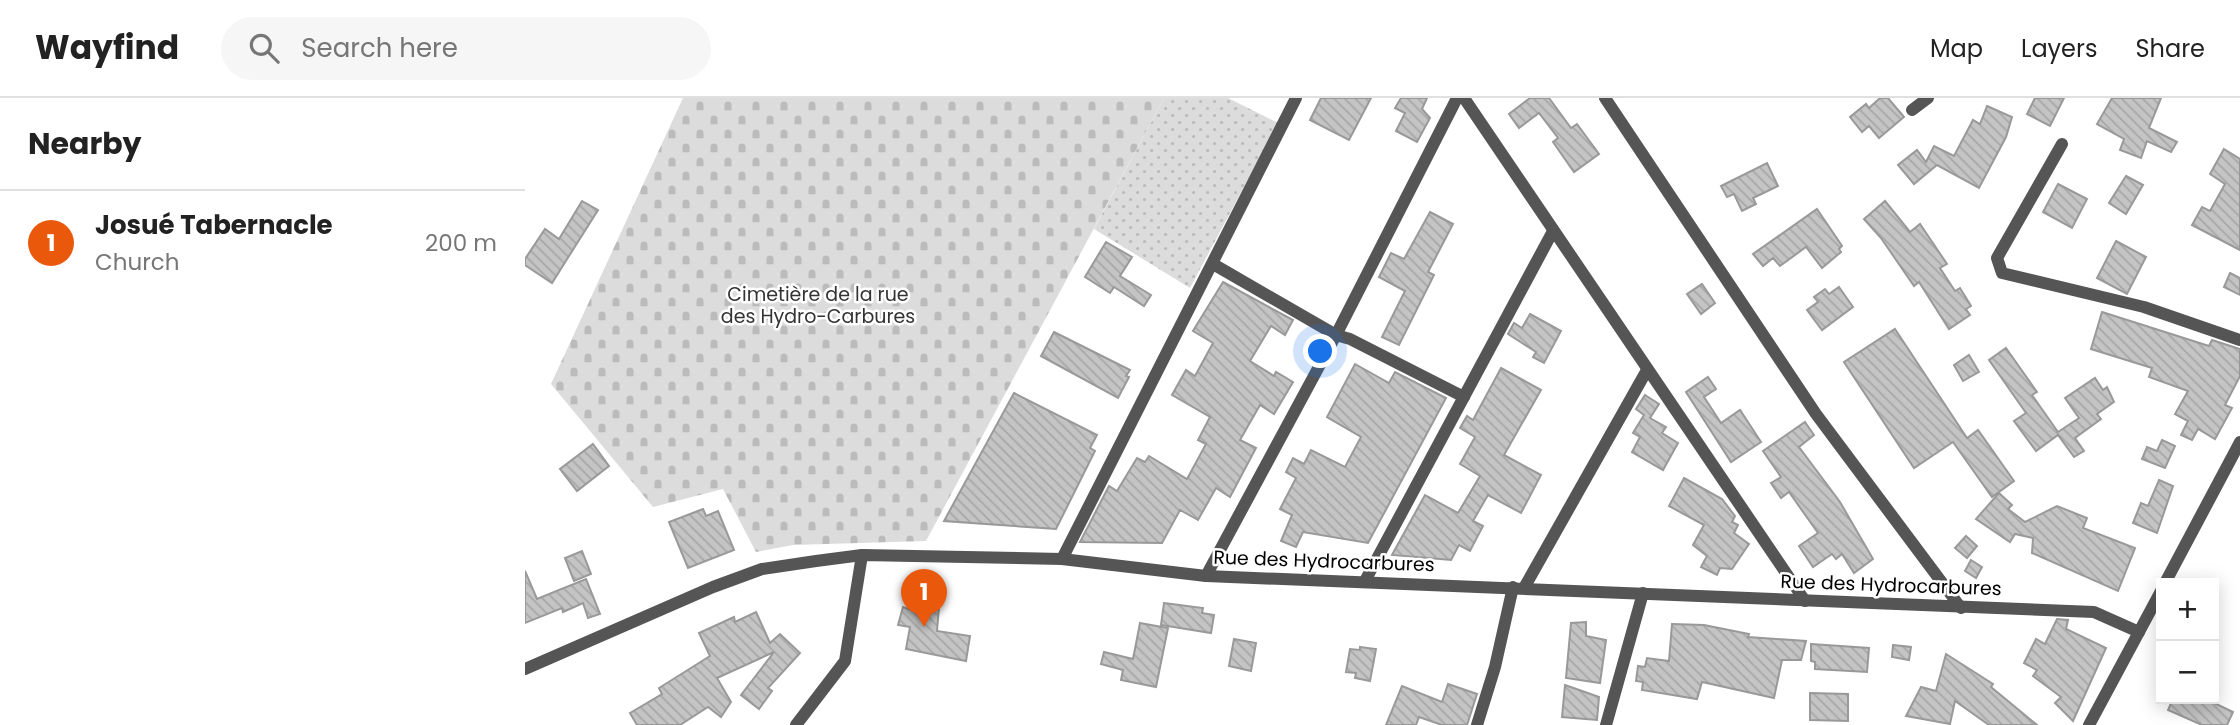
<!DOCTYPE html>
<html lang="en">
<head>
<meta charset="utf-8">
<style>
	body { margin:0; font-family:Poppins,sans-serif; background:#f6f6f6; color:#222 }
	.controls { position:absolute; right:21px; bottom:21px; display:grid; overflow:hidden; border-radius:0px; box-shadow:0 4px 18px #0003 }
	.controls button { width:63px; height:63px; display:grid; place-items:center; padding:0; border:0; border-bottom:2px solid #e0e0e0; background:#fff; color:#222; font:35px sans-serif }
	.you { position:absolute; left:796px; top:254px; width:24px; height:24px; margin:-18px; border:5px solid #fff; border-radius:50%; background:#1a73e8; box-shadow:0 0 0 10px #1a73e833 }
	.badge { display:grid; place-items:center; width:46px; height:46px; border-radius:50%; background:#ea580c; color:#fff; font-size:23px; font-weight:700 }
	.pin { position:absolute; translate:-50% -58px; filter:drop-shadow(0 2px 4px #0008) }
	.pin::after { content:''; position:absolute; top:37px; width:24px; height:21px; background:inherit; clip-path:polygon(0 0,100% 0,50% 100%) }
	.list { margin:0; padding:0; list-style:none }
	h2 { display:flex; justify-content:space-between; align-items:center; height:91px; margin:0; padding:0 28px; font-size:30px }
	h2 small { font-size:23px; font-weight:400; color:#767676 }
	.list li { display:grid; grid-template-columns:46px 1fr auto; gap:21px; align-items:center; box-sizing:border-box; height:105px; padding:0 28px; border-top:2px solid #e0e0e0 }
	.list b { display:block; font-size:26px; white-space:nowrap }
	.list p { margin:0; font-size:23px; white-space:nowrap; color:#767676 }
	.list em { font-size:23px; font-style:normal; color:#767676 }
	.icon { flex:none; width:38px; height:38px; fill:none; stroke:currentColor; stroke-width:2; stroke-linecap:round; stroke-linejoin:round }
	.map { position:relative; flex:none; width:1715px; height:627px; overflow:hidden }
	header { display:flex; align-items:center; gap:42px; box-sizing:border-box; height:98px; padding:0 35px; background:#fff; border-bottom:2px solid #e0e0e0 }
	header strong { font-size:33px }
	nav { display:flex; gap:38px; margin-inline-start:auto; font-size:24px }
	.search { width:490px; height:63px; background:#f6f6f6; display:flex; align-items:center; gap:18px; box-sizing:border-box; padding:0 24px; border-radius:38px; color:#767676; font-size:26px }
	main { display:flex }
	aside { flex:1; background:#fff }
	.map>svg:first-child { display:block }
</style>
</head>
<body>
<header>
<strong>Wayfind</strong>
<div class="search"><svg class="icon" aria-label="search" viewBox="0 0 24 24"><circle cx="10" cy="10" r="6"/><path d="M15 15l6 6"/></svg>Search here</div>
<nav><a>Map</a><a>Layers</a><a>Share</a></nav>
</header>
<main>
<aside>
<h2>Nearby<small></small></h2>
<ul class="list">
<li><span class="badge">1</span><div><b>Josué Tabernacle</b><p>Church</p></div><em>200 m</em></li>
</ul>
</aside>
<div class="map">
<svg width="1715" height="627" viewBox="0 0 1715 627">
	<defs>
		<pattern id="grass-dots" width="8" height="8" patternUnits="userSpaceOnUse" patternTransform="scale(1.75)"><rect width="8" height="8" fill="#dcdcdc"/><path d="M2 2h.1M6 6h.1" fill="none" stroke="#bbb" stroke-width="1.8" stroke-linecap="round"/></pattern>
		<pattern id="cemetery-stones" width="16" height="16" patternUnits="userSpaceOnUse" patternTransform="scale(1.75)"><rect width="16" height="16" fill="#dcdcdc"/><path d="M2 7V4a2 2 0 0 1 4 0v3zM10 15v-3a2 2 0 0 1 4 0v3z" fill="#bbb"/></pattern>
		<pattern id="building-back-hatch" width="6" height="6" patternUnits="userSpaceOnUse" patternTransform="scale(1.75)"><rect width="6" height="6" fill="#c4c4c4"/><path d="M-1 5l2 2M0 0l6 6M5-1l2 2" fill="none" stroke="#a7a7a7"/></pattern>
	</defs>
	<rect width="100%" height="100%" fill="#fff"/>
	<polygon fill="url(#grass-dots)" points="639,0 703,0 753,25 665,190 569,131"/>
	<polygon fill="url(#cemetery-stones)" points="158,0 639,0 401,443 268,447 231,454 198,391 128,409 26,286"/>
	<g fill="url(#building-back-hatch)" stroke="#999" stroke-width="2">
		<polygon points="796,0 846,0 824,42 785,22"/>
		<polygon points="876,0 902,0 897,11 905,20 892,44 871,33 880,15 870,10"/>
		<polygon points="1005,0 1024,0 1046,30 1052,26 1074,56 1049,74 1028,44 1033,40 1014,15 994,30 984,16"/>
		<polygon points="1355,0 1363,0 1379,19 1354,40 1344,28 1337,34 1325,19 1341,6 1344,10"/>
		<polygon points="1510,0 1539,0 1525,28 1502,16"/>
		<polygon points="1587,0 1636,0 1624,30 1652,44 1646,54 1622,43 1616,60 1595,52 1599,41 1572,26"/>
		<polygon points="1462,8 1487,19 1481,39 1454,90 1412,67 1389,86 1373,67 1392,52 1401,64 1409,48 1429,58 1448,22 1455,26"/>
		<polygon points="1699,51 1715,61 1715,152 1667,127 1677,109 1685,113 1700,86 1685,76"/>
		<polygon points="1242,65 1253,88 1228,100 1231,106 1217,113 1209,96 1202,99 1196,88"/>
		<polygon points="1601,78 1618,87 1601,116 1584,105"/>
		<polygon points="1533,86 1562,101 1547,130 1518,114"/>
		<polygon points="57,103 73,112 27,185 0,167 0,161 20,131 34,141"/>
		<polygon points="1360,103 1385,134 1395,126 1422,166 1415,170 1430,193 1435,190 1446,208 1441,211 1445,217 1424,231 1394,184 1389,188 1356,140 1339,121"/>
		<polygon points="1292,111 1317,148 1314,151 1316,154 1297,170 1281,149 1255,168 1248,160 1238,168 1228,156"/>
		<polygon points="905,114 928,126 903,174 909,177 874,247 857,239 880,193 854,179 866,155 879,161"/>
		<polygon points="1591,143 1621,159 1602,196 1572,180"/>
		<polygon points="581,144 607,159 595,178 626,197 619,208 589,189 585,195 560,179"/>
		<polygon points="1705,175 1715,180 1715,197 1699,189"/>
		<polygon points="698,184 768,222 760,237 746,228 725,263 749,278 751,274 768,284 749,316 735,307 715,342 731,350 705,399 691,390 673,422 655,412 637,445 555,444 584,388 592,393 612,360 620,364 624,358 662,381 681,346 673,342 685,319 647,297 661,272 670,278 688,245 668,233"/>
		<polygon points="1177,186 1190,205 1176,216 1162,196"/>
		<polygon points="1314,189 1328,209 1297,232 1282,212 1293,204 1289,199 1300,191 1304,196"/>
		<polygon points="1577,214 1684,248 1687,242 1715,251 1715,278 1700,307 1707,310 1690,341 1673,331 1667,342 1656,337 1663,323 1650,316 1663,293 1624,279 1627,270 1566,251"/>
		<polygon points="1005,216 1036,233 1019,265 1008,259 1011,254 983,236 989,225 997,230"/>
		<polygon points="1370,231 1442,340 1453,332 1489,383 1467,399 1428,344 1389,370 1319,264"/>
		<polygon points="529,234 605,272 601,278 604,279 593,300 516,258"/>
		<polygon points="1481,250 1512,294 1507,297 1533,334 1554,320 1540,300 1570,280 1578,292 1582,289 1589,304 1572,316 1576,321 1550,340 1559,353 1549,359 1533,337 1511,353 1489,323 1501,315 1464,262"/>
		<polygon points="1444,257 1454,274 1438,283 1429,267"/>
		<polygon points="830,266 864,285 870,274 921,300 843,445 778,434 771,449 756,443 767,417 755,411 771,380 761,374 768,360 779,366 786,352 820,369 836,339 802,319"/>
		<polygon points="976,270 1016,292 979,357 1016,377 996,415 963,397 948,423 958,428 945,453 934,447 926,462 867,457 900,397 933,415 955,378 935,366 950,339 935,330 942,318 948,322"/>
		<polygon points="1183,279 1191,291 1179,299 1196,325 1215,312 1236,344 1206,364 1161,294"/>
		<polygon points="489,295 572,337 565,350 570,353 531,431 419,423"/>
		<polygon points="1120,297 1134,306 1125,320 1141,329 1137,335 1153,345 1138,372 1107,354 1115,339 1108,335 1119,317 1111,311"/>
		<polygon points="1280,324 1289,337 1274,349 1315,404 1348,461 1329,475 1317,456 1311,461 1307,456 1288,469 1274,448 1293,435 1264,394 1256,400 1246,385 1256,379 1238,353"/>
		<polygon points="1637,342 1650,348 1640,370 1617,361 1622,349 1632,353"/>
		<polygon points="68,346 84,368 52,393 35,371"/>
		<polygon points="1159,380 1197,401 1210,418 1207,424 1213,427 1209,435 1224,446 1207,471 1195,470 1192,477 1176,469 1182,458 1168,447 1179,427 1144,408"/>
		<polygon points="1634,382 1648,388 1632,435 1608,425 1616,405 1623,408"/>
		<polygon points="1474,395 1487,407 1483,411 1500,424 1532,408 1562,420 1558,430 1610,450 1593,493 1507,455 1508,440 1490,436 1485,444 1451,421"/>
		<polygon points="178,411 181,418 193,413 209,452 163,470 144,424"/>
		<polygon points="1441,438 1452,448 1442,460 1430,450"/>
		<polygon points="57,453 66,476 49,483 40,460"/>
		<polygon points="1446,462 1457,469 1451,480 1440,473"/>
		<polygon points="0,473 12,501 61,481 75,516 63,520 58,505 38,514 37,510 0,525"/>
		<polygon points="389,492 415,497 412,533 445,538 441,563 381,551 385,529 373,527 378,509 386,512"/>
		<polygon points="639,505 678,510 677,515 689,517 686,535 636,527"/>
		<polygon points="231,514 245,545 255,536 275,555 243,590 247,593 234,611 216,597 249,554 192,580 206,604 196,619 183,609 155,627 112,627 105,615 137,596 134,590 185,558 174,535 209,519 210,524"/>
		<polygon points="1532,521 1543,522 1541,531 1581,550 1548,623 1530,605 1536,599 1508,578 1512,572 1499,565 1511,541 1520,546"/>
		<polygon points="1061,524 1061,538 1081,542 1075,585 1041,580 1046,525"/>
		<polygon points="615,525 643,530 631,589 596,582 598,572 576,566 579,554 608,561"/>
		<polygon points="1147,526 1179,527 1224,536 1223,539 1281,543 1276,562 1257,562 1249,600 1177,584 1172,601 1117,592 1118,584 1111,583 1113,568 1120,569 1122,560 1144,563"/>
		<polygon points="709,541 731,545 726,573 704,568"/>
		<polygon points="1286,546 1344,550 1342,574 1290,571 1290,564 1286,563"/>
		<polygon points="1368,547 1386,549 1384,562 1367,559"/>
		<polygon points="835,549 851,551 845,583 830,580 831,575 821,574 825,551 835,552"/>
		<polygon points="1421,556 1468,586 1466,589 1512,627 1464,627 1430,603 1425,626 1381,618 1396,589 1411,593"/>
		<polygon points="923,586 952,596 942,627 917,627 894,619 891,627 861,627 877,588 917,604"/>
		<polygon points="1040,587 1074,599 1072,622 1037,619"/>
		<polygon points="1285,595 1323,596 1323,623 1285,622"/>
		<polygon points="1648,601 1689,601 1687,604 1708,614 1702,627 1677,627 1643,612"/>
	</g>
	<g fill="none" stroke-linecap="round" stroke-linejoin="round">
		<g stroke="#555" stroke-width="12">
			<polyline points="939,0 1280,503"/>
			<polyline points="1080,0 1291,316 1436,510"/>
			<polyline points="1387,12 1403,0"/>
			<polyline points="1537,46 1472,160 1477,175 1619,209 1715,242"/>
			<polyline points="688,166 811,237 825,241 939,299"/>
			<polyline points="537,461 771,0"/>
			<polyline points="681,478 811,237 932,0"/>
			<polyline points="840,483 1028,133"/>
			<polyline points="1640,485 1715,344"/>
			<polyline points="999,490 1122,272"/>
			<polyline points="0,571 188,489 237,471 291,463 337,457 537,461 681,478 1569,514 1614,534"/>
			<polyline points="271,627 320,563 337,457"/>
			<polyline points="952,627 970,569 988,489"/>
			<polyline points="1081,627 1118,495"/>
			<polyline points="1564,627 1636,493"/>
		</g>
	</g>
	<g text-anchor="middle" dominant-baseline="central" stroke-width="5" stroke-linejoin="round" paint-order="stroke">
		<g font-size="19" fill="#333" stroke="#fff">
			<text x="293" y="196">Cimetière de la rue<tspan x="293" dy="22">des Hydro-Carbures</tspan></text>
		</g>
		<g font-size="19" fill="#000" stroke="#fff">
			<text transform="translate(799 463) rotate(2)">Rue des Hydrocarbures</text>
			<text transform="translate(1366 487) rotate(2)">Rue des Hydrocarbures</text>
		</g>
	</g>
</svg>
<div class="controls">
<button>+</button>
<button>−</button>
</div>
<div class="you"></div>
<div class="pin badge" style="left:399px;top:529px">1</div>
</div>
</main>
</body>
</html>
